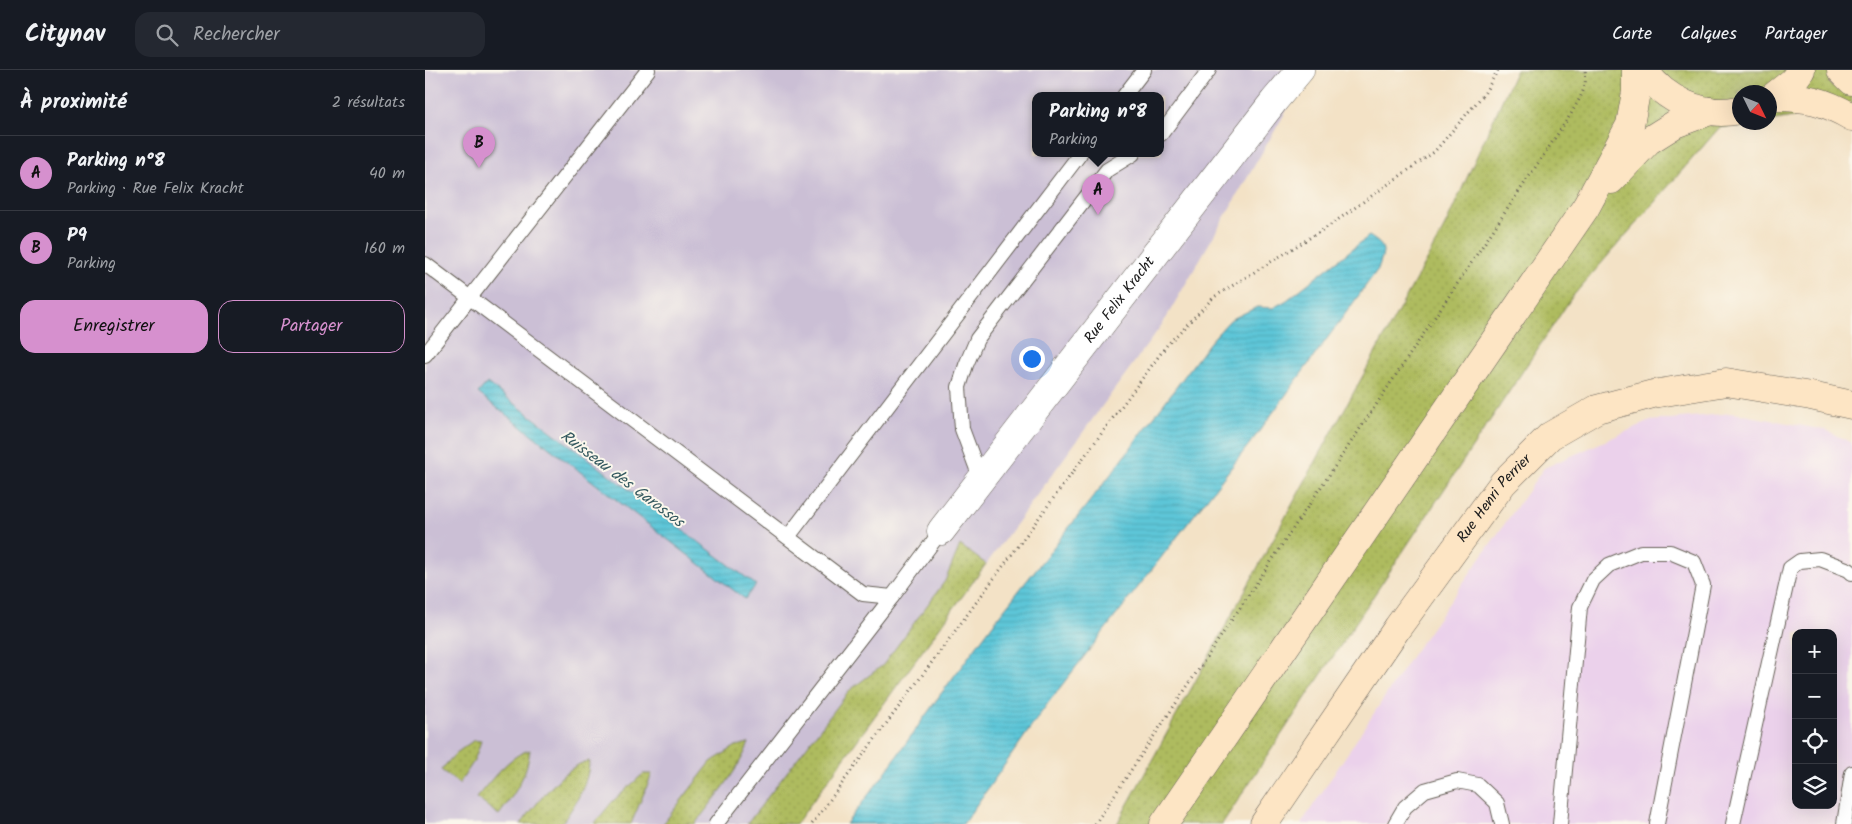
<!DOCTYPE html>
<html lang="fr">
<head>
<meta charset="utf-8">
<style>
	body { margin:0; font-family:Kalam,sans-serif; background:#242831; color:#f1f3f6 }
	.controls { position:absolute; right:15px; bottom:15px; display:grid; overflow:hidden; border-radius:10px; box-shadow:0 5px 20px #0002 }
	.controls button { width:45px; height:45px; display:grid; place-items:center; padding:0; border:0; border-bottom:1px solid #363941; background:#171b24; color:#f1f3f6; font:25px sans-serif }
	.compass { position:absolute; left:1307px; top:15px; width:45px; height:45px; border-radius:50%; background:#171b24; box-shadow:0 5px 20px #0002; rotate:133deg }
	.you { position:absolute; left:606px; top:288px; width:18px; height:18px; margin:-12px; border:4px solid #fff; border-radius:50%; background:#1a73e8; box-shadow:0 0 0 8px #1a73e833 }
	.badge { display:grid; place-items:center; width:32px; height:32px; border-radius:50%; background:#d690ce; color:#111; font-size:16px; font-weight:700 }
	.pin { position:absolute; translate:-50% -41px; filter:drop-shadow(0 1px 2px #0008) }
	.pin::after { content:''; position:absolute; top:26px; width:18px; height:15px; background:inherit; clip-path:polygon(0 0,100% 0,50% 100%) }
	.popup { position:absolute; left:607px; top:22px; width:132px; height:65px; box-sizing:border-box; display:grid; place-content:center; border-radius:10px; background:#171b24; filter:drop-shadow(0 1px 4px #0005); font-size:16px; white-space:nowrap; color:#9ea1a6 }
	.popup b { font-size:19px; color:#f1f3f6 }
	.popup::after { content:''; position:absolute; left:50%; top:100%; margin-left:-10px; border:10px solid transparent; border-top-color:#171b24 }
	.list { margin:0; padding:0; list-style:none }
	h2 { display:flex; justify-content:space-between; align-items:center; height:65px; margin:0; padding:0 20px; font-size:21px }
	h2 small { font-size:16px; font-weight:400; color:#9ea1a6 }
	.list li { display:grid; grid-template-columns:32px 1fr auto; gap:15px; align-items:center; box-sizing:border-box; height:75px; padding:0 20px; border-top:1px solid #363941 }
	.list b { display:block; font-size:19px; white-space:nowrap }
	.list p { margin:0; font-size:16px; white-space:nowrap; color:#9ea1a6 }
	.list em { font-size:16px; font-style:normal; color:#9ea1a6 }
	.actions { display:flex; gap:10px; padding:15px 20px }
	.actions a { flex:1; padding:11px 0; border:1px solid #d690ce; border-radius:15px; text-align:center; font-size:18px; color:#d690ce }
	.actions .main { background:#d690ce; color:#111 }
	.icon { flex:none; width:28px; height:28px; fill:none; stroke:currentColor; stroke-width:2; stroke-linecap:round; stroke-linejoin:round }
	.map { position:relative; flex:none; width:1427px; height:754px; overflow:hidden }
	header { display:flex; align-items:center; gap:30px; box-sizing:border-box; height:70px; padding:0 25px; background:#171b24; border-bottom:1px solid #363941 }
	header strong { font-size:24px }
	nav { display:flex; gap:28px; margin-inline-start:auto; font-size:18px }
	.search { width:350px; height:45px; background:#242831; display:flex; align-items:center; gap:12px; box-sizing:border-box; padding:0 18px; border-radius:15px; color:#9ea1a6; font-size:19px }
	main { display:flex }
	aside { flex:1; background:#171b24 }
	.map>svg:first-child { display:block }
</style>
</head>
<body>
<header>
<strong>Citynav</strong>
<div class="search"><svg class="icon" aria-label="search" viewBox="0 0 24 24"><circle cx="10" cy="10" r="6"/><path d="M15 15l6 6"/></svg>Rechercher</div>
<nav><a>Carte</a><a>Calques</a><a>Partager</a></nav>
</header>
<main>
<aside>
<h2>À proximité<small>2 résultats</small></h2>
<ul class="list">
<li><span class="badge">A</span><div><b>Parking n°8</b><p>Parking · Rue Felix Kracht</p></div><em>40 m</em></li>
<li><span class="badge">B</span><div><b>P9</b><p>Parking</p></div><em>160 m</em></li>
</ul>
<div class="actions"><a class="main">Enregistrer</a><a>Partager</a></div>
</aside>
<div class="map">
<svg width="1427" height="754" viewBox="0 0 1427 754">
	<defs>
		<pattern id="green-dots" width="8" height="8" patternUnits="userSpaceOnUse" patternTransform="scale(1.25)"><rect width="8" height="8" fill="#aebb5e"/><path d="M2 2h.1M6 6h.1" fill="none" stroke="#95a051" stroke-width="1.8" stroke-linecap="round"/></pattern>
		<pattern id="water-rules" width="6" height="5" patternUnits="userSpaceOnUse" patternTransform="scale(1.25)"><rect width="6" height="5" fill="#5dc6d8"/><path d="M0 2.5h6" fill="none" stroke="#50aab9"/></pattern>
	</defs>
	<rect width="100%" height="100%" fill="#fbf7ec"/>
	<filter id="ink" filterUnits="userSpaceOnUse"><feTurbulence type="fractalNoise" baseFrequency=".02" numOctaves="2"/><feDisplacementMap in="SourceGraphic" scale="10" xChannelSelector="R" yChannelSelector="G"/><feConvolveMatrix kernelMatrix="1 2 1 2 8 2 1 2 1" color-interpolation-filters="sRGB"/></filter>
	<filter id="wash" filterUnits="userSpaceOnUse"><feTurbulence type="fractalNoise" baseFrequency=".0096" numOctaves="4" result="noise"/><feDisplacementMap in="SourceGraphic" scale="20" xChannelSelector="R" yChannelSelector="G"/><feGaussianBlur stdDeviation="1.12" result="paint"/><feColorMatrix in="noise" values="0 0 0 0 0 0 0 0 0 0 0 0 0 0 0 0 0 1.4 0 .05"/><feComposite in="paint" operator="in"/></filter>
	<g filter="url(#wash)">
		<rect width="100%" height="100%" fill="#f3e2c6"/>
		<path fill="#ebd1eb" fill-rule="evenodd" d="M1308,343L1400,360L1427,373V754H876L988,584L1119,398L1225,351ZM1371,563H1408V735H1371Z"/>
		<path fill="#cbbfd5" fill-rule="evenodd" d="M0,0H885L738,253L371,754H0ZM610,26H736V84H610Z"/>
		<g fill="url(#green-dots)" stroke="#656c3d">
			<polygon points="1091,0 1427,0 1427,51 1423,57 1384,44 1345,51 1344,22 1314,22 1314,52 1333,53 1294,58 1147,227 797,754 692,754 1020,156"/>
			<polygon points="535,475 561,494 371,754 322,754 425,620 458,595 520,511"/>
			<polygon points="49,670 56,671 49,691 34,714 16,700 30,684"/>
			<path d="M324,673C312,703 290,728 270,754H238L286,692L311,676Z"/>
			<path d="M105,680C102,706 89,725 74,745L51,728C64,713 85,684 105,680Z"/>
			<path d="M164,691C164,713 149,737 136,754H96C111,735 139,695 164,691Z"/>
			<polygon points="218,704 227,704 206,754 169,754 187,732"/>
		</g>
		<g fill="url(#water-rules)" stroke="#3c717a">
			<path d="M944,166C963,178 959,180 953,199L833,363L623,633L538,754H421L457,707L515,625L577,542L680,412L785,272L805,250L832,237L848,238L862,230Z"/>
			<polygon points="62,313 331,515 320,529 53,323"/>
		</g>
	</g>
	<g filter="url(#ink)">
		<g fill="none" stroke-linecap="round" stroke-linejoin="round">
			<g stroke="#676158" stroke-width="16">
				<g id="lane">
					<polyline points="699,26 719,0"/>
					<polyline points="736,64 784,0"/>
					<polyline points="0,194 438,524 467,527 516,461"/>
					<polyline points="0,285 223,0"/>
					<polyline points="556,410 537,359 534,317 541,295 552,269 682,100 708,84"/>
					<polyline points="363,467 655,84"/>
					<polyline points="291,754 467,527"/>
					<polyline points="970,754 980,737 1000,720 1032,711 1053,715 1072,733 1077,754"/>
					<polyline points="1135,754 1155,537 1168,510 1184,495 1216,482 1245,482 1269,492 1278,515 1232,754"/>
					<polyline points="1308,754 1365,498 1375,491 1395,489 1424,500 1427,503"/>
					<polyline points="1419,754 1427,703"/>
				</g>
			</g>
			<g stroke="#676158" stroke-width="29">
				<g id="street">
					<path id="s1" d="M516,461L849,31L875,0"/>
				</g>
			</g>
			<g stroke="#676158" stroke-width="29">
				<g id="secondary">
					<path d="M1219,0C1239,30 1278,48 1314,40"/>
					<polyline points="1416,0 1427,11"/>
					<path d="M1350,27C1383,27 1399,31 1427,47"/>
					<polyline points="1344,30 1368,11 1376,0"/>
					<polyline points="1186,110 1223,71 1250,54 1285,41"/>
					<polyline points="739,754 1161,137 1205,55 1211,22 1211,0"/>
					<path id="s2" d="M839,754L973,557L1078,413L1125,366L1172,339L1228,324L1301,312L1386,326L1427,335"/>
				</g>
			</g>
			<g stroke="#676158" stroke-width="3" stroke-dasharray="1 4" stroke-linecap="butt">
				<polyline points="387,754 742,275 789,227 904,156 1009,82 1059,24 1073,0"/>
				<path d="M670,754L1146,44C1154,29 1163,18 1160,0"/>
			</g>
			<use href="#lane" stroke="#fff" stroke-width="14"/>
			<use href="#street" stroke="#fff" stroke-width="28"/>
			<use href="#secondary" stroke="#fde5c4" stroke-width="28"/>
		</g>
	</g>
	<g text-anchor="middle" dominant-baseline="central" stroke-width="4" stroke-linejoin="round" paint-order="stroke">
		<g font-size="15" fill="#1c1c1c" stroke="#fbf7ec">
			<text stroke="none"><textPath href="#s1" startOffset="292">Rue Felix Kracht</textPath></text>
			<text stroke="none"><textPath href="#s2" startOffset="399">Rue Henri Perrier</textPath></text>
		</g>
		<g font-size="16" font-style="italic" fill="#33585e" stroke="#fbf7ec">
			<text transform="translate(197 409) rotate(37)">Ruisseau des Garossos</text>
		</g>
	</g>
</svg>
<div class="controls">
<button>+</button>
<button>−</button>
<button><svg class="icon" aria-label="locate" viewBox="0 0 24 24"><circle cx="12" cy="12" r="6"/><path d="M12 2v4M12 18v4M2 12h4M18 12h4"/></svg></button>
<button><svg class="icon" aria-label="layers" viewBox="0 0 24 24"><path d="M12 4l9 5-9 5-9-5zM3 14l9 5 9-5"/></svg></button>
</div>
<svg class="compass" viewBox="-18 -18 36 36"><path d="M0-13l5 13h-10z" fill="#e53935"/><path d="M0 13l5-13h-10z" fill="#9ea1a6"/></svg>
<div class="you"></div>
<div class="pin badge" style="left:673px;top:145px">A</div>
<div class="popup"><b>Parking n°8</b>Parking</div>
<div class="pin badge" style="left:54px;top:98px">B</div>
</div>
</main>
</body>
</html>
